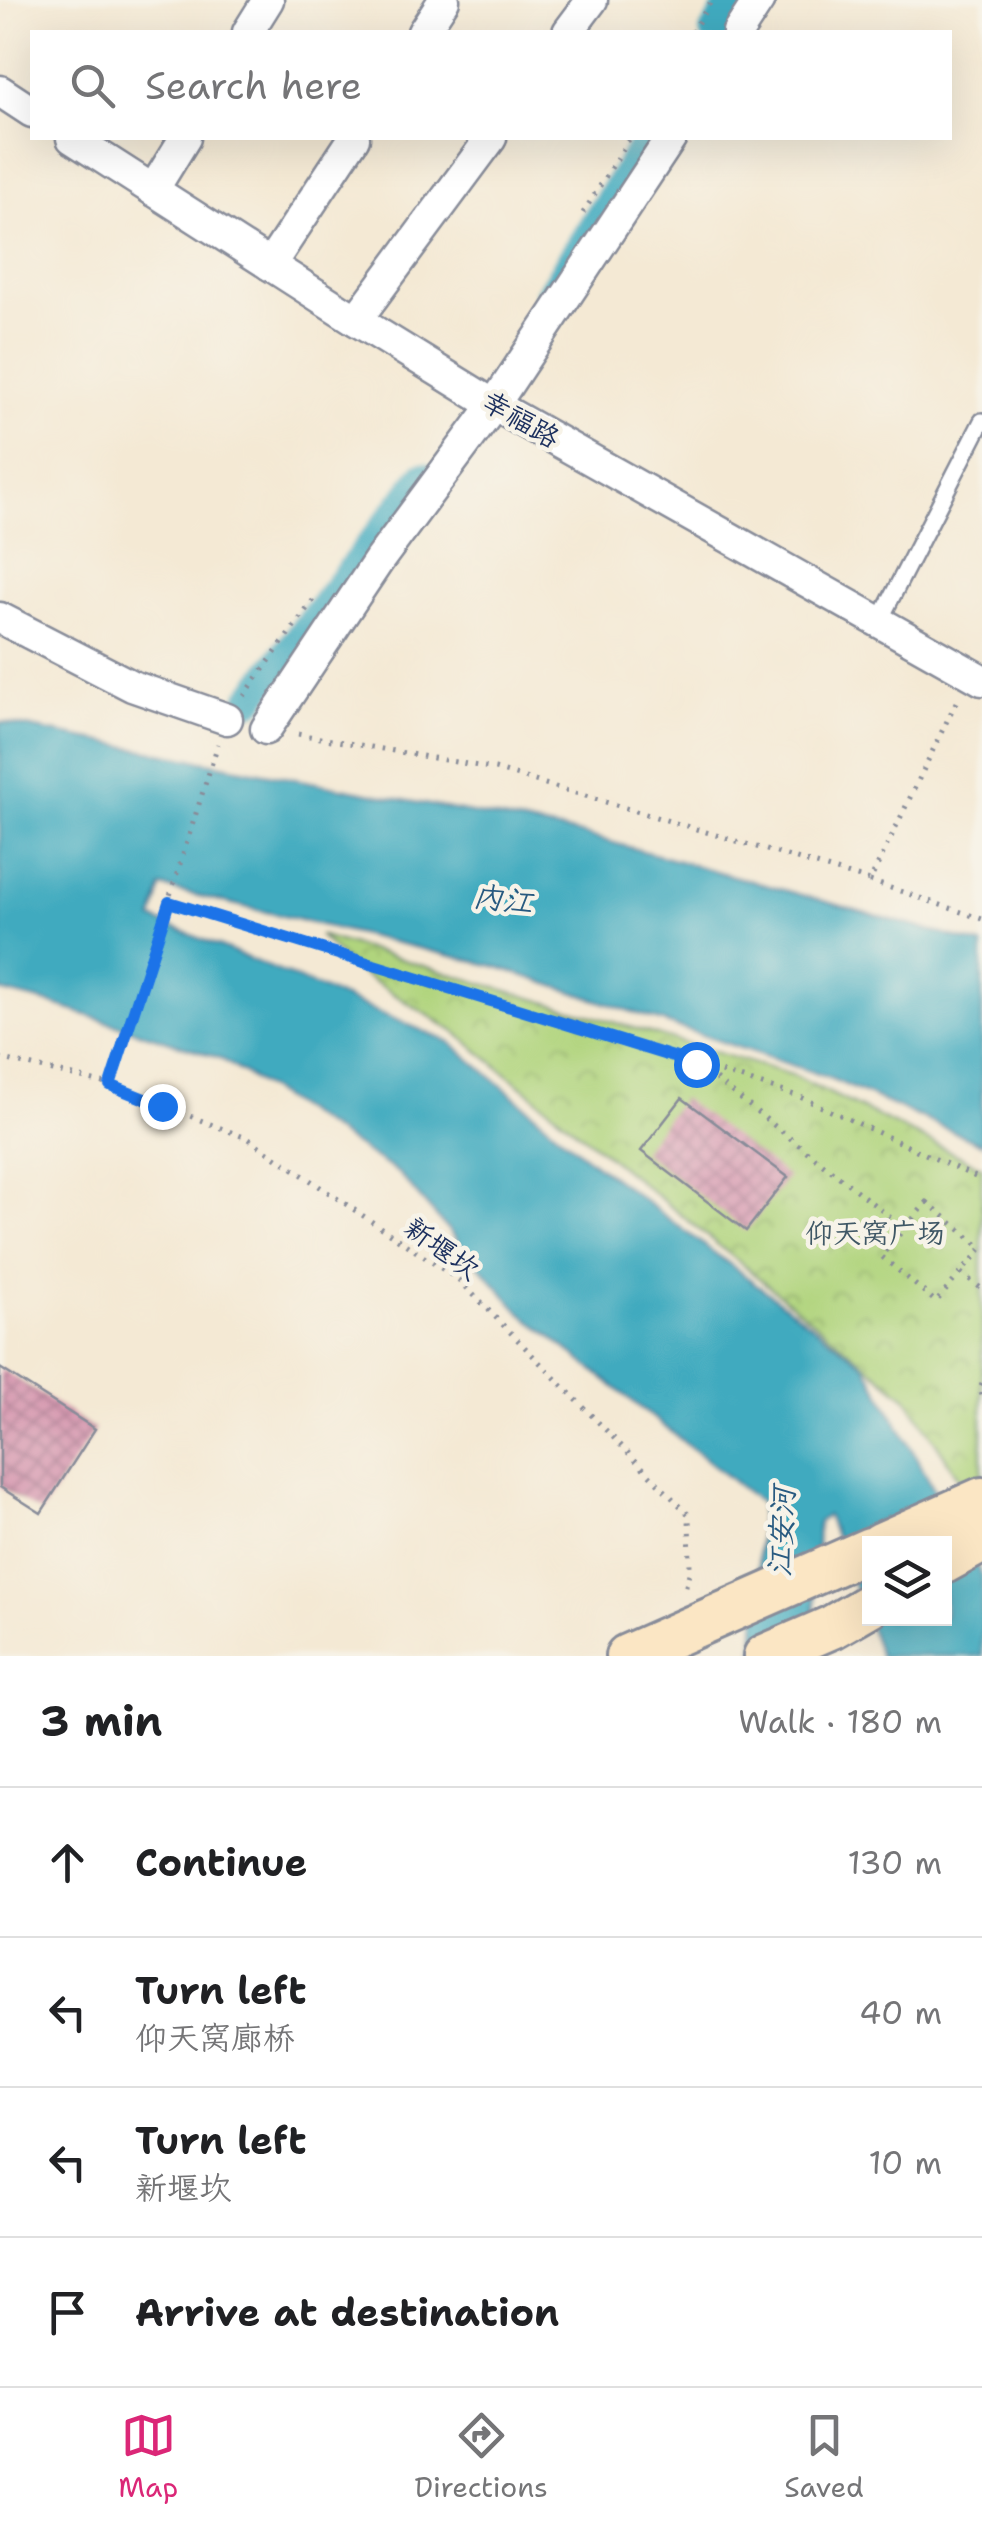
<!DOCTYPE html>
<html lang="en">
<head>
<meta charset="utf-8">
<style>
	body { margin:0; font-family:"Shantell Sans","LXGW WenKai TC",sans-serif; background:#f2f2f2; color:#202124 }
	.controls { position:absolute; right:30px; bottom:30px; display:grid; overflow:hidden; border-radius:0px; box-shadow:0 10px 40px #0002 }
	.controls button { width:90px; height:90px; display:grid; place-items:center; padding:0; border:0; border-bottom:2px solid #e0e0e0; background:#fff; color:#202124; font:50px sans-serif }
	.stop { position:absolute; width:30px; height:30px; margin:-22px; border:8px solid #1a73e8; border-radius:50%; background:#fff }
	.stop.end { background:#1a73e8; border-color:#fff; box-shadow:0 2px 10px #0008 }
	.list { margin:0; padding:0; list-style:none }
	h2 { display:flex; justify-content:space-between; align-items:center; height:130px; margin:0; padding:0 40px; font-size:42px }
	h2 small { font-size:32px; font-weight:400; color:#757577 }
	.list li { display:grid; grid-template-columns:65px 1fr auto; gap:30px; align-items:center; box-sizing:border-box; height:150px; padding:0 40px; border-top:2px solid #e0e0e0 }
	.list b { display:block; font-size:38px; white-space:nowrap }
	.list p { margin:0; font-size:32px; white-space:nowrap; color:#757577 }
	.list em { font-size:32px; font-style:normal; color:#757577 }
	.icon { flex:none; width:55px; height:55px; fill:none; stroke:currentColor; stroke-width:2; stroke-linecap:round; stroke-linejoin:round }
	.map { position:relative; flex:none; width:982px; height:1656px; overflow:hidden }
	.search { position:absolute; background:#fff; box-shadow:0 10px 40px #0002; left:30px; right:30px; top:30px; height:110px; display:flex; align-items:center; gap:25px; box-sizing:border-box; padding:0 35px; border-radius:0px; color:#757577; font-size:38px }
	.sheet { height:730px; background:#fff }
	nav { display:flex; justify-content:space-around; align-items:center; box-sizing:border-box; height:140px; border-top:2px solid #e0e0e0; background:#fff; font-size:28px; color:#757577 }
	nav a { display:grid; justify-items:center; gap:5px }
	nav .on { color:#db2777 }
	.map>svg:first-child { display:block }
</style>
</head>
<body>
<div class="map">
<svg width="982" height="1656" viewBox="0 0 982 1656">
	<defs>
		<pattern id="park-crowns" width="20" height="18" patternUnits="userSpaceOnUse" patternTransform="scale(2.5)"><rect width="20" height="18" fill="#b0d47d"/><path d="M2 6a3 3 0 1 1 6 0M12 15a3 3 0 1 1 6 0" fill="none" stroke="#97b66e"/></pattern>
		<pattern id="building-cross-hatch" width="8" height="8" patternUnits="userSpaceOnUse" patternTransform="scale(2.5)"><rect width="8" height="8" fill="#d696af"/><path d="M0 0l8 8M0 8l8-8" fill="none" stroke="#ad7b92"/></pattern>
	</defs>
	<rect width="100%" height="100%" fill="#f7f3e8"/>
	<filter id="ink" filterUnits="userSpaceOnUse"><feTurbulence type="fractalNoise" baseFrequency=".01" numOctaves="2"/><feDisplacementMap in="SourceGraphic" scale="20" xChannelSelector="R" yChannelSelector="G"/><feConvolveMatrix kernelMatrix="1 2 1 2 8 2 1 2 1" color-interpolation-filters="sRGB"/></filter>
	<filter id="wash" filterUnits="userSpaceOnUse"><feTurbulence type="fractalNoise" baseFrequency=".0048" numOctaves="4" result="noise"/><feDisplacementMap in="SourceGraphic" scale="40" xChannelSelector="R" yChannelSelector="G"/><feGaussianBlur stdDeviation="2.25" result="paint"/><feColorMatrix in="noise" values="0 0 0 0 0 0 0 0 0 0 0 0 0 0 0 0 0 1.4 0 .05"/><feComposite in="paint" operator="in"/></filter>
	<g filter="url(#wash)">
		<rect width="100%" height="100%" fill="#f4e9d4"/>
		<polygon fill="url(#park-crowns)" stroke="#66826e" stroke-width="2.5" points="319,935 792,1075 982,1167 982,1514 907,1398 455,1032 355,970"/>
		<path fill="#3faabf" stroke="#2d6c8e" stroke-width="2.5" fill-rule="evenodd" d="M0,722L585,835L982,945V1144L827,1077L498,967L161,887L153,919L450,1042L587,1158L865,1365L982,1576V1656H880L827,1515L818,1522L813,1656H754L761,1503L521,1313L398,1173L220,1058L52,1004L0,991ZM870,1544H944V1618H870Z"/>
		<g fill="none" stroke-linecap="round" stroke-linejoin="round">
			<g stroke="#3faabf" stroke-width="30">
				<polyline points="714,32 734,0"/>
				<polyline points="549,296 648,138"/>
				<polyline points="250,700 423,477"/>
			</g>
		</g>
		<g id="blocks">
			<g fill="url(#building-cross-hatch)">
				<polygon points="682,1098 788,1177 746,1231 641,1151"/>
				<polygon points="0,1368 95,1429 41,1513 0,1487"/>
			</g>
		</g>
	</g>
	<g filter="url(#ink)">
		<use href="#blocks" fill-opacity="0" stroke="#888c99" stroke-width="2.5"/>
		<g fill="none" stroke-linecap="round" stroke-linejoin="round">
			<g stroke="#888c99" stroke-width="20">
				<polyline id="lane" points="880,620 982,421"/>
			</g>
			<g stroke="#888c99" stroke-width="35">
				<g id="street">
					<polyline points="248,32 268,0"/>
					<polyline points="423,32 444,0"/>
					<polyline points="568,32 592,0"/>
					<polyline points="738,32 759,0"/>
					<polyline points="0,91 32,112"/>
					<polyline points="72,138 356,320 494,405 982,680"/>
					<polyline points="153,190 185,138"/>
					<polyline points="270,265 354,138"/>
					<polyline points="356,320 491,138"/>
					<polyline points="0,618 132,686 227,719"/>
					<polyline points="266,729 379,560 494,405 671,138"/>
				</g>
			</g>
			<g stroke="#888c99" stroke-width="48">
				<g id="secondary">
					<polyline points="881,1544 982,1499"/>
					<polyline points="944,1562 982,1541"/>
					<polyline points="627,1656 870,1549"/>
					<polyline points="765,1656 832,1627 870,1605"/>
				</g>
			</g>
			<g stroke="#888c99" stroke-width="5" stroke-dasharray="2.5 8" stroke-linecap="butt">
				<polyline points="692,32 712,0"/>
				<polyline points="583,213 630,138"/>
				<polyline points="244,696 314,599"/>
				<polyline points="298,734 495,769 870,881 958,698"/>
				<polyline points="870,881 982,919"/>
				<polyline points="169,902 798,1096 982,1180"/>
				<polyline points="0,1058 110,1085 249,1139 460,1281 689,1515 690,1569 684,1594"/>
				<polyline points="699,1066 905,1229"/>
				<polyline points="110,1085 218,744"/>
				<polygon points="927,1202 982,1248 936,1302 881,1256"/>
				<polyline points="961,1273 982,1289"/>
				<polyline points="982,1383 979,1391 982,1397"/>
			</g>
			<use href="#lane" stroke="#fff" stroke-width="15"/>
			<use href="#street" stroke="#fff" stroke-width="30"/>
			<use href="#secondary" stroke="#fbe6c4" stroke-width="42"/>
		</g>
	</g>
	<g fill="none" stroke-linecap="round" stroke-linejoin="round" filter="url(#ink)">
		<polyline stroke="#1a73e8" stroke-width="12" points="162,1106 110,1085 169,902 696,1064"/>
	</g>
	<g text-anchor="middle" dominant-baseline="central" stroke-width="9" stroke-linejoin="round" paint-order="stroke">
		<g font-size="28" fill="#1b2f5e" stroke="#f7f3e8">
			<text transform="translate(521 419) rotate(30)">幸福路</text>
			<text transform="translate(442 1248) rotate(36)">新堰坎</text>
		</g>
		<g font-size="28" fill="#405866" stroke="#f7f3e8">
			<text x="875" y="1233">仰天窝广场</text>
		</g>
		<g font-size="30" font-style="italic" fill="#285a80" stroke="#f7f3e8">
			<text transform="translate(503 899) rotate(7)">内江</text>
			<text transform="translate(781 1532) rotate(-87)">江安河</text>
		</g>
	</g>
</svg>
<div class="controls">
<button><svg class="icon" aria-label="layers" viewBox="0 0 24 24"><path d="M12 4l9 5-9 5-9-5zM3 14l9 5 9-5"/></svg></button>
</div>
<div class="stop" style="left:696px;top:1064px"></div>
<div class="stop end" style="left:162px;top:1106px"></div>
<div class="search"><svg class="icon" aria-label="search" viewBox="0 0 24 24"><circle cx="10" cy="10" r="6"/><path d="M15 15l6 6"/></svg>Search here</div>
</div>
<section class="sheet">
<h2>3 min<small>Walk · 180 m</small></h2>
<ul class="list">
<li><svg class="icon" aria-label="ahead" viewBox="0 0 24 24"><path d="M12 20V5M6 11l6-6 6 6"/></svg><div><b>Continue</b></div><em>130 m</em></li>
<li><svg class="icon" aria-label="left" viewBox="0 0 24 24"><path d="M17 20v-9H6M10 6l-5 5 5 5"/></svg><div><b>Turn left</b><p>仰天窝廊桥</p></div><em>40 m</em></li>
<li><svg class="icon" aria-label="left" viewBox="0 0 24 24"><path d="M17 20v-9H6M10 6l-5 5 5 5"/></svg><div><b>Turn left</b><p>新堰坎</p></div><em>10 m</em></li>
<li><svg class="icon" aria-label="arrive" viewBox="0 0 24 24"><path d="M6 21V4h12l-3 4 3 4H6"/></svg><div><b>Arrive at destination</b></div></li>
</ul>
</section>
<nav>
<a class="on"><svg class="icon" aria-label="map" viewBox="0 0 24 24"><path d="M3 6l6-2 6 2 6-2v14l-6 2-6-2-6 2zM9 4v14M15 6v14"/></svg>Map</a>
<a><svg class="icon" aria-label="directions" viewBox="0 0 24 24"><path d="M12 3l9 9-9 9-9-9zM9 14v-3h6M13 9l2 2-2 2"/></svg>Directions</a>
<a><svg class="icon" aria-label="saved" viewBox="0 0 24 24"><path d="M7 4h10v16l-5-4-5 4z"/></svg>Saved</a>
</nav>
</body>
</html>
